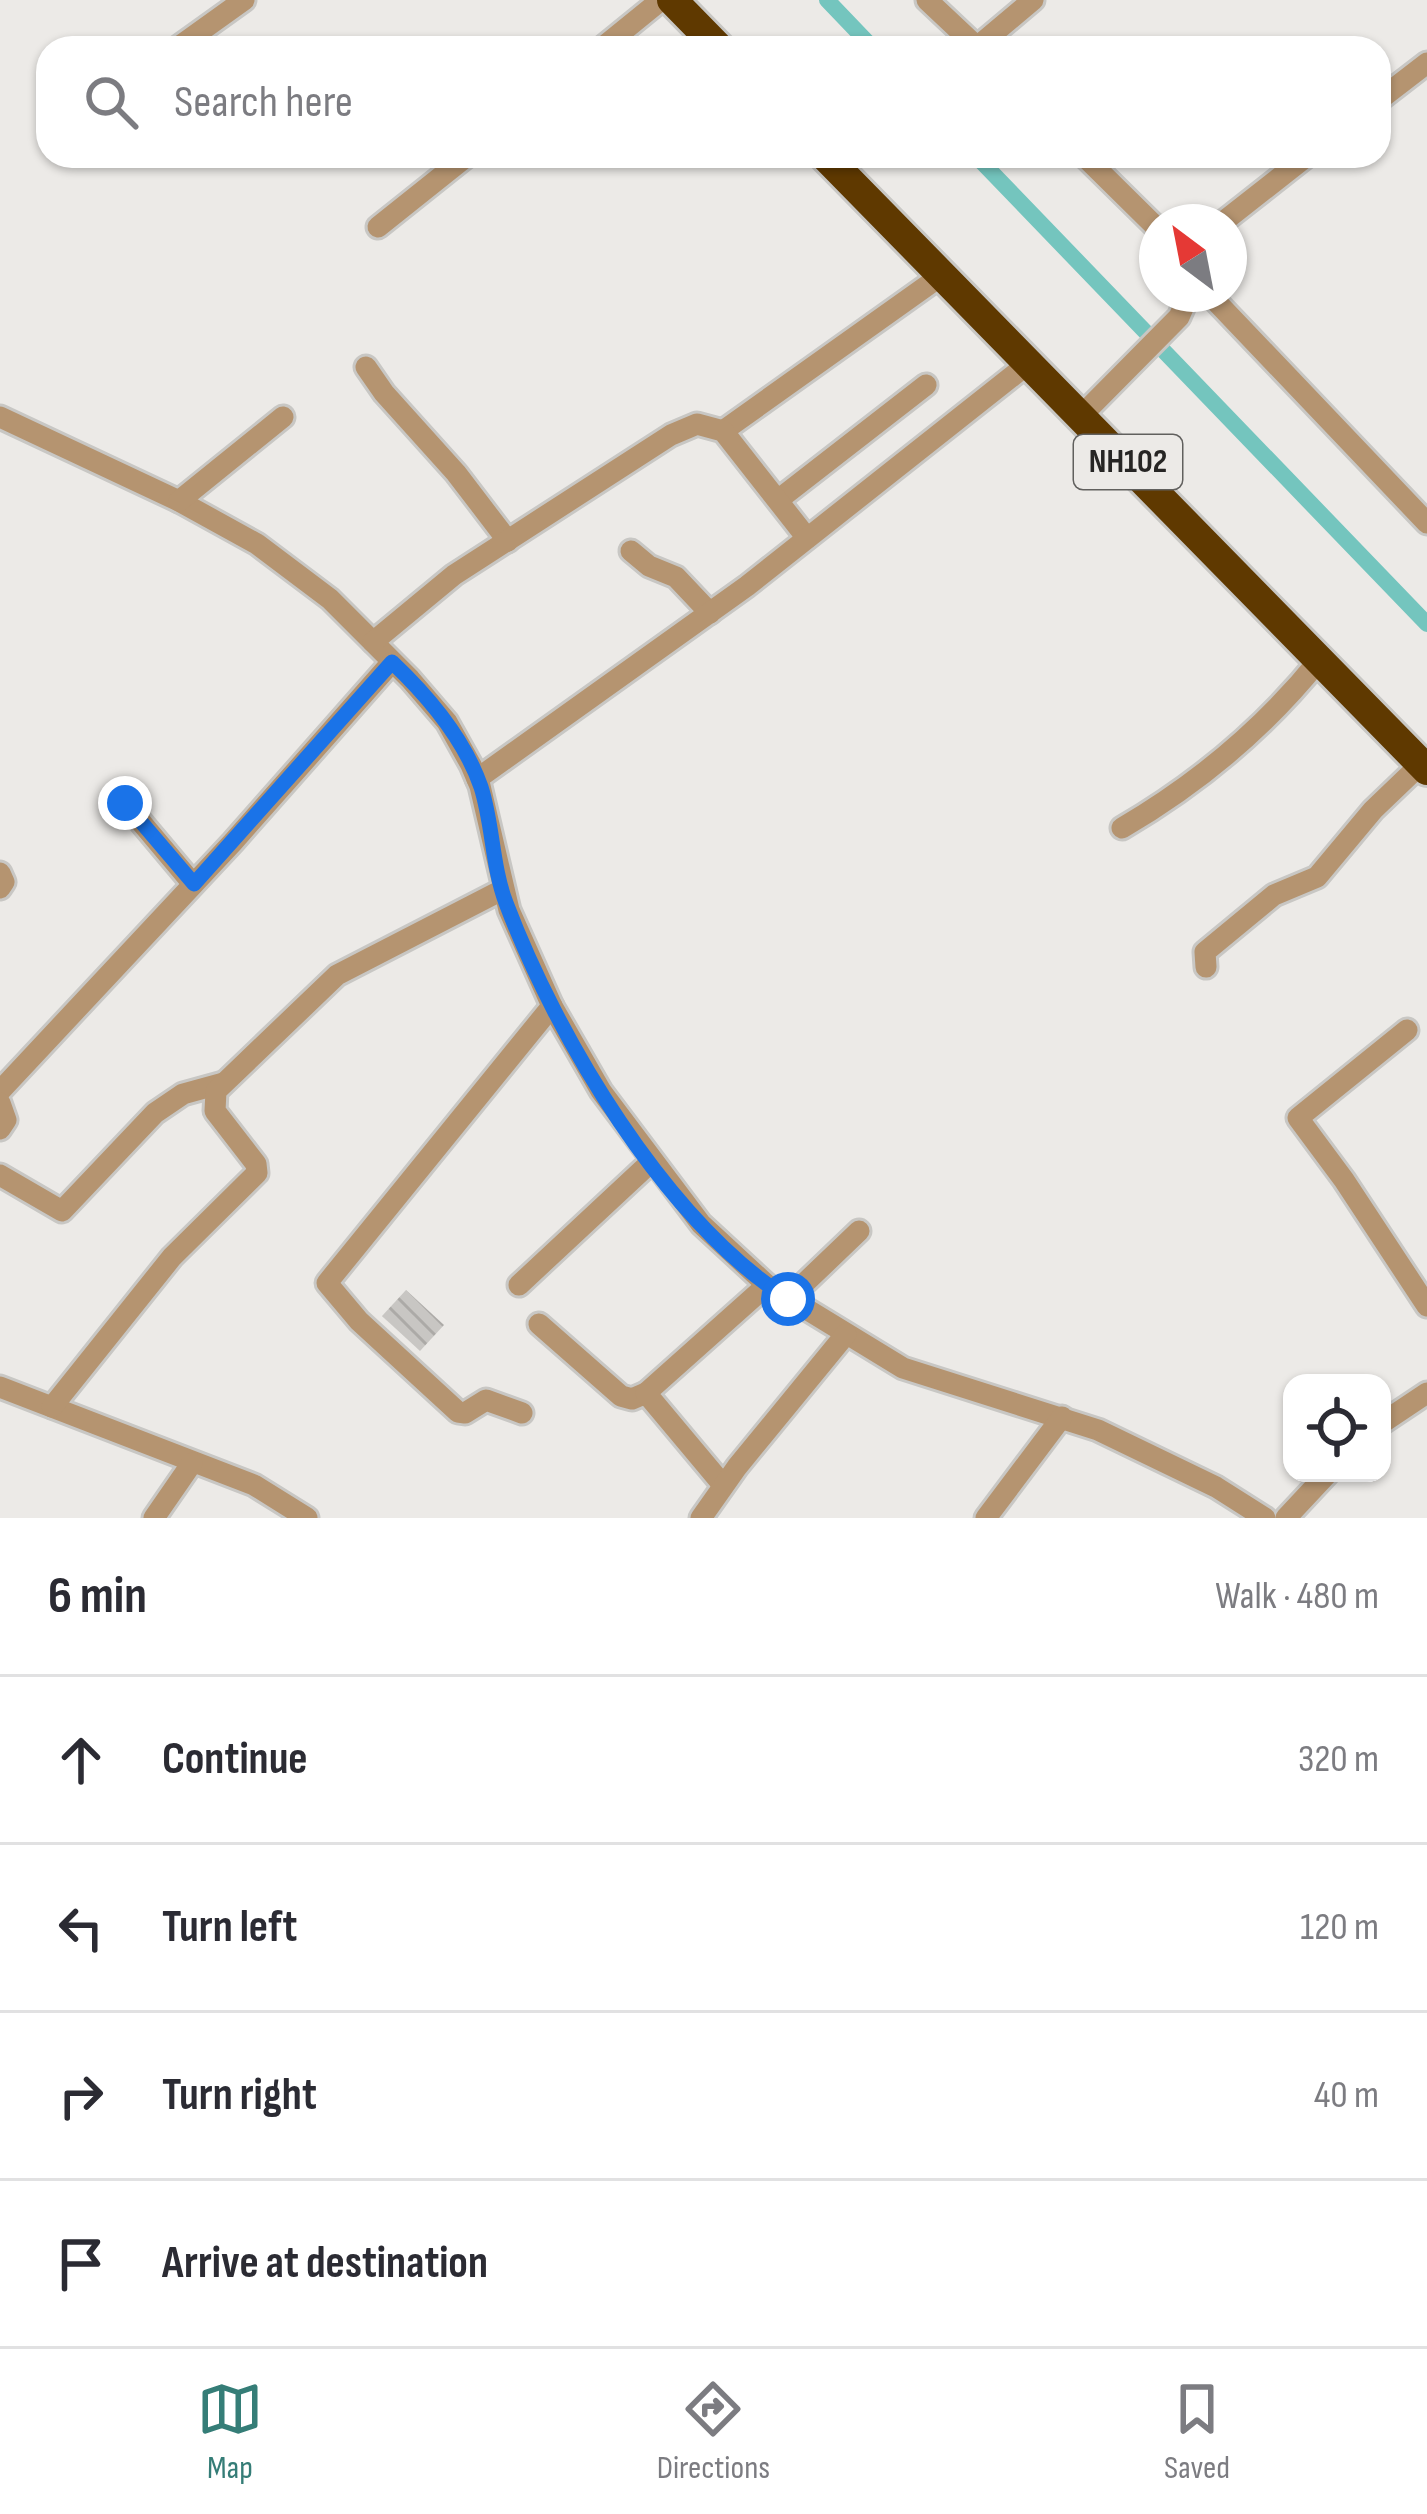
<!DOCTYPE html>
<html lang="en">
<head>
<meta charset="utf-8">
<style>
	body { margin:0; font-family:"Sofia Sans Condensed",sans-serif; background:#f2f2f3; color:#2b2b33 }
	.controls { position:absolute; right:36px; bottom:36px; display:grid; overflow:hidden; border-radius:24px; box-shadow:0 3px 9px #0004 }
	.controls button { width:108px; height:108px; display:grid; place-items:center; padding:0; border:0; border-bottom:3px solid #e1e1e2; background:#fff; color:#2b2b33; font:60px sans-serif }
	.compass { position:absolute; left:1139px; top:204px; width:108px; height:108px; border-radius:50%; background:#fff; box-shadow:0 3px 9px #0004; rotate:328deg }
	.stop { position:absolute; width:36px; height:36px; margin:-27px; border:9px solid #1a73e8; border-radius:50%; background:#fff }
	.stop.end { background:#1a73e8; border-color:#fff; box-shadow:0 3px 12px #0008 }
	.list { margin:0; padding:0; list-style:none }
	h2 { display:flex; justify-content:space-between; align-items:center; height:156px; margin:0; padding:0 48px; font-size:51px }
	h2 small { font-size:39px; font-weight:400; color:#7c7c81 }
	.list li { display:grid; grid-template-columns:78px 1fr auto; gap:36px; align-items:center; box-sizing:border-box; height:168px; padding:0 48px; border-top:3px solid #e1e1e2 }
	.list b { display:block; font-size:45px; white-space:nowrap }
	.list em { font-size:39px; font-style:normal; color:#7c7c81 }
	.icon { flex:none; width:66px; height:66px; fill:none; stroke:currentColor; stroke-width:2; stroke-linecap:round; stroke-linejoin:round }
	.map { position:relative; flex:none; width:1427px; height:1518px; overflow:hidden }
	.search { position:absolute; background:#fff; box-shadow:0 3px 9px #0004; left:36px; right:36px; top:36px; height:132px; display:flex; align-items:center; gap:30px; box-sizing:border-box; padding:0 42px; border-radius:36px; color:#7c7c81; font-size:45px }
	.sheet { height:828px; background:#fff }
	nav { display:flex; justify-content:space-around; align-items:center; box-sizing:border-box; height:168px; border-top:3px solid #e1e1e2; background:#fff; font-size:33px; color:#7c7c81 }
	nav a { display:grid; justify-items:center; gap:6px }
	nav .on { color:#357d77 }
	.map>svg:first-child { display:block }
</style>
</head>
<body>
<div class="map">
<svg width="1427" height="1518" viewBox="0 0 1427 1518">
	<defs>
		<pattern id="building-back-hatch" width="6" height="6" patternUnits="userSpaceOnUse" patternTransform="scale(3)"><rect width="6" height="6" fill="#c8c6c3"/><path d="M-1 5l2 2M0 0l6 6M5-1l2 2" fill="none" stroke="#acaaa7"/></pattern>
	</defs>
	<rect width="100%" height="100%" fill="#eceae7"/>
	<g fill="none" stroke-linecap="round" stroke-linejoin="round">
		<g stroke="#74c5be" stroke-width="16">
			<polyline points="827,0 873,48"/>
			<polyline points="976,156 1427,624"/>
		</g>
	</g>
	<polygon fill="url(#building-back-hatch)" points="406,1290 444,1325 420,1351 382,1316"/>
	<g fill="none" stroke-linecap="round" stroke-linejoin="round">
		<g stroke="#c8c7c4" stroke-width="27">
			<g id="minor">
				<polyline points="927,0 978,48"/>
				<polyline points="977,47 1033,0"/>
				<polyline points="177,48 244,0"/>
				<polyline points="602,48 661,0"/>
				<polyline points="1379,100 1427,63"/>
				<polyline points="1084,156 1157,228"/>
				<polyline points="1223,222 1307,156"/>
				<polyline points="378,227 467,156"/>
				<polyline points="1209,294 1427,523"/>
				<polyline points="366,367 384,393 456,473 508,541"/>
				<polyline points="1082,415 1179,317 1189,294"/>
				<polyline points="0,417 179,501 257,544 330,599 410,679 447,722 471,765 480,786 509,910 552,1006 601,1091 701,1224 767,1285 903,1368 1098,1430 1216,1487 1265,1518"/>
				<polyline points="723,431 942,275"/>
				<polyline points="778,500 926,385"/>
				<polyline points="179,501 283,417"/>
				<polyline points="631,551 649,566 676,577 710,613"/>
				<polyline points="373,642 454,575 671,435 697,424 723,431 807,538"/>
				<polyline points="477,779 747,586 1029,363"/>
				<polyline points="125,803 193,884"/>
				<path d="M1122,828C1199,783 1264,729 1320,659"/>
				<polyline points="0,873 4,882 0,888"/>
				<polyline points="1206,967 1205,952 1274,895 1317,877 1373,810 1421,764"/>
				<polyline points="1407,1030 1298,1118 1344,1180 1427,1306"/>
				<polyline points="0,1091 233,842 392,662"/>
				<polyline points="0,1103 6,1120 0,1129"/>
				<polyline points="0,1175 62,1211 155,1113 183,1094 223,1083"/>
				<polyline points="519,1285 651,1162"/>
				<polyline points="788,1299 859,1231"/>
				<polyline points="539,1324 621,1396 632,1399 646,1393"/>
				<polyline points="0,1387 254,1485 307,1518"/>
				<polyline points="52,1407 172,1257 257,1173 256,1164 215,1111 216,1091 337,975 502,890"/>
				<polyline points="522,1413 486,1400 465,1413 458,1412 359,1321 327,1283 552,1006"/>
				<polyline points="1382,1423 1427,1393"/>
				<polyline points="723,1485 646,1393 767,1285"/>
				<polyline points="154,1518 192,1463"/>
				<polyline points="701,1518 737,1467 846,1334"/>
				<polyline points="986,1518 1062,1417"/>
				<polyline points="1286,1518 1328,1473"/>
			</g>
		</g>
		<g stroke="#c8c7c4" stroke-width="36">
			<g id="highway">
				<polyline points="672,0 719,48"/>
				<polyline points="825,156 1427,770"/>
			</g>
		</g>
		<use href="#minor" stroke="#b59470" stroke-width="21"/>
		<use href="#highway" stroke="#5f3900" stroke-width="30"/>
	</g>
	<g fill="none" stroke-linecap="round" stroke-linejoin="round">
		<path stroke="#1a73e8" stroke-width="15" d="M125,803L194,884L392,662C429,697 464,738 481,787C493,825 492,866 506,903C557,1038 665,1220 788,1299"/>
	</g>
	<g text-anchor="middle" dominant-baseline="central" stroke-width="12" stroke-linejoin="round" paint-order="stroke">
		<rect fill="#eceae7" stroke="#61605e" stroke-width="3" x="1074" y="435" width="108" height="54" rx="9"/>
		<g font-size="33" font-weight="bold" fill="#262524">
			<text x="1128" y="462">NH102</text>
		</g>
	</g>
</svg>
<div class="controls">
<button><svg class="icon" aria-label="locate" viewBox="0 0 24 24"><circle cx="12" cy="12" r="6"/><path d="M12 2v4M12 18v4M2 12h4M18 12h4"/></svg></button>
</div>
<svg class="compass" viewBox="-18 -18 36 36"><path d="M0-13l5 13h-10z" fill="#e53935"/><path d="M0 13l5-13h-10z" fill="#7c7c81"/></svg>
<div class="stop" style="left:788px;top:1299px"></div>
<div class="stop end" style="left:125px;top:803px"></div>
<div class="search"><svg class="icon" aria-label="search" viewBox="0 0 24 24"><circle cx="10" cy="10" r="6"/><path d="M15 15l6 6"/></svg>Search here</div>
</div>
<section class="sheet">
<h2>6 min<small>Walk · 480 m</small></h2>
<ul class="list">
<li><svg class="icon" aria-label="ahead" viewBox="0 0 24 24"><path d="M12 20V5M6 11l6-6 6 6"/></svg><div><b>Continue</b></div><em>320 m</em></li>
<li><svg class="icon" aria-label="left" viewBox="0 0 24 24"><path d="M17 20v-9H6M10 6l-5 5 5 5"/></svg><div><b>Turn left</b></div><em>120 m</em></li>
<li><svg class="icon" aria-label="right" viewBox="0 0 24 24"><path d="M7 20v-9h11M14 6l5 5-5 5"/></svg><div><b>Turn right</b></div><em>40 m</em></li>
<li><svg class="icon" aria-label="arrive" viewBox="0 0 24 24"><path d="M6 21V4h12l-3 4 3 4H6"/></svg><div><b>Arrive at destination</b></div></li>
</ul>
</section>
<nav>
<a class="on"><svg class="icon" aria-label="map" viewBox="0 0 24 24"><path d="M3 6l6-2 6 2 6-2v14l-6 2-6-2-6 2zM9 4v14M15 6v14"/></svg>Map</a>
<a><svg class="icon" aria-label="directions" viewBox="0 0 24 24"><path d="M12 3l9 9-9 9-9-9zM9 14v-3h6M13 9l2 2-2 2"/></svg>Directions</a>
<a><svg class="icon" aria-label="saved" viewBox="0 0 24 24"><path d="M7 4h10v16l-5-4-5 4z"/></svg>Saved</a>
</nav>
</body>
</html>
